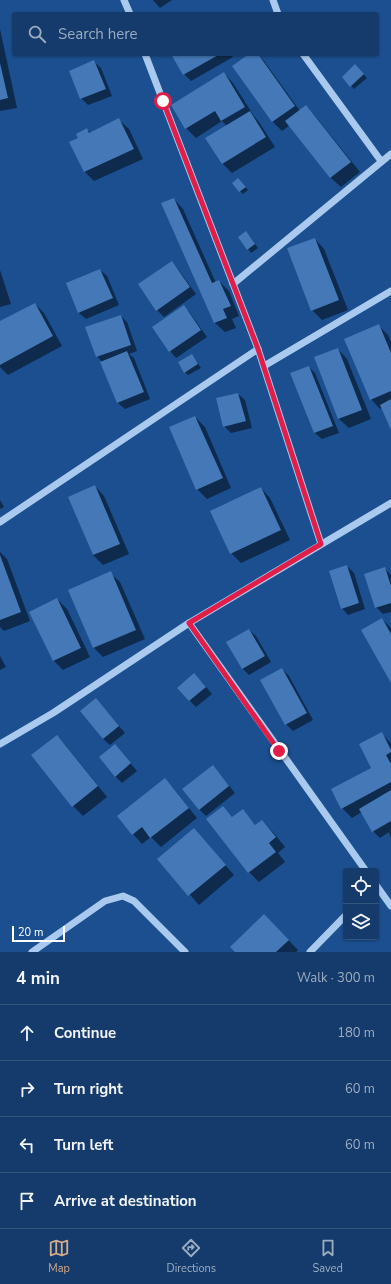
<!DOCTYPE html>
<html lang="en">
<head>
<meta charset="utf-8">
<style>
	body { margin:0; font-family:"Nunito Sans",sans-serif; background:#1d4271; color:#f1f3f6 }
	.controls { position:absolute; right:12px; bottom:12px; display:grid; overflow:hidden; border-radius:4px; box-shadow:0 1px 3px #0004 }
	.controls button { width:36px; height:36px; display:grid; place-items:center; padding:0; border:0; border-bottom:1px solid #33557e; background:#143b6b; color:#f1f3f6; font:20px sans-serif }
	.scale { position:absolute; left:12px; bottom:10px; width:53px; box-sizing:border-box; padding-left:4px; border:2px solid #fff; border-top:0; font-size:11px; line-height:14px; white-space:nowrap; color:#fff; -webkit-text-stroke:3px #1b4f8f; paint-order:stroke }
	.stop { position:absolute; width:12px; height:12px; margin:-9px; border:3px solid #e11d48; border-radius:50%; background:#fff }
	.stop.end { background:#e11d48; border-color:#fff; box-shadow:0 1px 4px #0008 }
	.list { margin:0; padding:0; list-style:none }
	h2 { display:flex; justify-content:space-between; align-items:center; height:52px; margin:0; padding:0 16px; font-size:17px }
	h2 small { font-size:13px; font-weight:400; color:#9dadc1 }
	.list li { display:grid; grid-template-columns:26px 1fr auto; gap:12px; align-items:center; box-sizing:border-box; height:56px; padding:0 16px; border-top:1px solid #33557e }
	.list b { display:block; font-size:15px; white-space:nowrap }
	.list em { font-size:13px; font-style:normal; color:#9dadc1 }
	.icon { flex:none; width:22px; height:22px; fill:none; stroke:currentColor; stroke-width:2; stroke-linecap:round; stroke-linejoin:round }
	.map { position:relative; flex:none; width:391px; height:952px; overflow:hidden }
	.search { position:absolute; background:#143b6b; box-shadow:0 1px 3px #0004; left:12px; right:12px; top:12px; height:44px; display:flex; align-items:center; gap:10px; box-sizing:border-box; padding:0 14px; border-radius:4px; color:#9dadc1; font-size:15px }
	.sheet { height:276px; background:#143b6b }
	nav { display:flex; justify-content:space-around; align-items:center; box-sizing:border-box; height:56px; border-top:1px solid #33557e; background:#143b6b; font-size:11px; color:#9dadc1 }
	nav a { display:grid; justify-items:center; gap:2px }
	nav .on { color:#d6ab8b }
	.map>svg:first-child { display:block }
</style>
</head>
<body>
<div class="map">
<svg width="391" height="952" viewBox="0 0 391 952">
	<rect width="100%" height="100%" fill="#1b4f8f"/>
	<g fill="#0007">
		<polygon points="153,0 172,0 160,8"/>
		<polygon points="0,29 17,108 0,111"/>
		<polygon points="175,54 231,54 233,57 191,81 184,74"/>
		<polygon points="251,54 258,54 264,61 300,111 306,106 315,116 360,172 341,187 331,178 290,125 282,131 272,121"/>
		<polygon points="94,62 101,68 112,96 88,105 81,98"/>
		<polygon points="355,65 367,78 354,89 343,77"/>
		<polygon points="224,73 233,83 254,116 259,122 275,147 232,173 223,164 207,138 227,126 222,121 196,138 186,128"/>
		<polygon points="119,120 129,129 143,159 94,181 85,172 71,142 79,138 87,130 91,133"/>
		<polygon points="241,182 248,190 243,194 240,191"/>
		<polygon points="174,199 183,209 216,283 219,281 229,291 239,316 232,319 236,328 225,332 215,323 163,204"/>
		<polygon points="249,236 258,248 251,253 240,237"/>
		<polygon points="315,239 324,249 348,310 322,320 312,310"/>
		<polygon points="172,262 178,269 196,294 164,317 157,310"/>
		<polygon points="0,270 11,304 0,307"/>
		<polygon points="100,270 107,276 119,305 86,319 79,313 67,284"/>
		<polygon points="35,304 44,313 62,346 8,375 0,367 0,323"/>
		<polygon points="184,307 190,313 207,337 176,358 170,351"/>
		<polygon points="121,316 127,322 137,351 129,354 134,358 150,399 125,409 118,403 101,362 102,362 97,356"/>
		<polygon points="378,325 388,335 391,342 391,427 382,408 380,409 371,399"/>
		<polygon points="338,349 347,359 371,419 349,428 339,419"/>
		<polygon points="192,355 201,368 188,375 185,372"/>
		<polygon points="309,367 315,373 339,433 322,439 315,433 291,374"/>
		<polygon points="238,394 245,400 252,428 231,433 224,426"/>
		<polygon points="195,417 205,427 231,488 207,499 197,489"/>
		<polygon points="95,486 104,496 129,554 103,565 93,555 69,497"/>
		<polygon points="261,488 270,498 290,540 241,563 231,553"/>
		<polygon points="0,500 4,507 0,509"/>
		<polygon points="0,552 7,559 30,621 4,631 0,627"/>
		<polygon points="347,566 354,573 365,609 348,615 342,608"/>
		<polygon points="385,569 391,575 391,612 383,614 376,607"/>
		<polygon points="110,573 120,582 145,639 103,657 94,648"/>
		<polygon points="57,599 67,609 90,657 63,670 54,661 30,613"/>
		<polygon points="382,619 391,628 391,681"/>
		<polygon points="249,630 256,636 271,662 249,675 242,668"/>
		<polygon points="0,656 6,667 0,670"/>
		<polygon points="282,669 289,676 313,720 293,731 286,724"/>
		<polygon points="201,681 212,694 196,707 189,700"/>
		<polygon points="96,699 125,733 110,745 103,739"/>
		<polygon points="381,733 391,743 391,838 389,832 380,838 373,831 362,812 352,818 342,808 373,768"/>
		<polygon points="57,736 66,746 107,797 83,816 73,806 32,755"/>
		<polygon points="115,745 137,771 122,783 115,776"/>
		<polygon points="213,767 235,793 206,816 199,809"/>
		<polygon points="164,779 174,789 197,818 161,847 151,837 142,844 133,834"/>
		<polygon points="223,807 233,818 243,811 256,826 262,821 272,831 285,847 278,853 285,862 259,882 249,872 207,819"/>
		<polygon points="194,830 234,875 199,905 159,859"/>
		<polygon points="264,915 298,950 296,952 236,952"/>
	</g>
	<g fill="#4478b7">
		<polygon points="171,54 220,54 183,75"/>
		<polygon points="249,54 258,54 295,106 272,122 232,66"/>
		<polygon points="94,60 106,89 80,99 69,71"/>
		<polygon points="0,63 8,98 0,100"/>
		<polygon points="355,64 364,74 350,87 342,77"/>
		<polygon points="224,72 245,107 221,121 215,111 185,129 171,105"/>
		<polygon points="306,105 351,162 330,178 285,121"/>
		<polygon points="250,111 266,137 222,164 205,138"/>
		<polygon points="119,118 134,149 84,172 69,142 78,138 76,134 87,128 89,133"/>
		<polygon points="238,178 246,187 239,192 232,183"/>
		<polygon points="174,198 212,283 219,280 231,306 223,309 227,318 214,323 161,203"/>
		<polygon points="246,231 255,244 247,250 238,237"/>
		<polygon points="315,238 339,300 311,311 287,248"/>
		<polygon points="172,261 190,287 156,311 138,284"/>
		<polygon points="100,269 113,298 78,313 66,283"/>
		<polygon points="35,303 53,336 0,365 0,321"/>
		<polygon points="184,305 201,330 169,352 152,327"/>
		<polygon points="121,315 131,345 96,357 85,327"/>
		<polygon points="379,324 391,353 391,391 370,400 344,339"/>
		<polygon points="338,348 362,410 338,419 314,357"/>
		<polygon points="127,351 144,392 117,403 100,362"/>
		<polygon points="192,354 198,364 184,373 178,362"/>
		<polygon points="309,366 333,426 314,433 290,373"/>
		<polygon points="238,393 246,421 223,427 216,398"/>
		<polygon points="391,399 391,430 380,405"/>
		<polygon points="195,416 223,478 196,490 169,427"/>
		<polygon points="95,485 120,544 93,555 68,497"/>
		<polygon points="261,487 281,530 230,554 210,511"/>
		<polygon points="0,555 21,612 0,620"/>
		<polygon points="347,565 359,603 341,609 329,571"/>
		<polygon points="385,567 391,586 391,603 375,608 364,574"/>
		<polygon points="111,571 136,630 93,648 68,590"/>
		<polygon points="57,598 81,648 53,661 29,612"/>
		<polygon points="382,618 391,634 391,683 361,630"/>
		<polygon points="249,629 265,656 242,669 226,642"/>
		<polygon points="282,668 307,713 285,725 260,680"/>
		<polygon points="194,673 206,687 189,701 177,688"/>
		<polygon points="96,698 119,726 103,739 80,711"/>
		<polygon points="382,732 391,750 391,752 386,755 391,764 391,782 341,809 331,789 371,768 359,744"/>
		<polygon points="57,735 98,786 72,807 31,755"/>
		<polygon points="115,744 131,763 115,777 99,757"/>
		<polygon points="213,765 229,786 199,810 182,789"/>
		<polygon points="165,778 189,808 150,838 142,827 132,835 117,816"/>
		<polygon points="391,790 391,821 372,832 359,809"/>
		<polygon points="223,806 232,817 243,809 255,825 262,820 276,837 269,843 276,852 248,873 206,819"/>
		<polygon points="194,828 226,865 188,896 157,859"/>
		<polygon points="264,914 289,940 276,952 235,952 230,947"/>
	</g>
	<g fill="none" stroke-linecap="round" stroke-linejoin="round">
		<g stroke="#a9c9ee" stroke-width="7">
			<polyline points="124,0 130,14"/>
			<polyline points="273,0 278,14"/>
			<polyline points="145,54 258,349 321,544"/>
			<polyline points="303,54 381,161"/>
			<polyline points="233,284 391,154"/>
			<polyline points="264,366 391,291"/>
			<polyline points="0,522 258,349"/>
			<polyline points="189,623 366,871"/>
			<polyline points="0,744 53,713 189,623 391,503"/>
			<polyline points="376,885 391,906"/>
			<polyline points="32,952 105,901 123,896 134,901 185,952"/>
			<polyline points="310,952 346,915"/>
		</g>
	</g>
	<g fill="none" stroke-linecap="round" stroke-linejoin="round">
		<polyline stroke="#e11d48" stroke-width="5" points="163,101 258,349 321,544 189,623 279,751"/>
	</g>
</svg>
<div class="controls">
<button><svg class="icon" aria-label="locate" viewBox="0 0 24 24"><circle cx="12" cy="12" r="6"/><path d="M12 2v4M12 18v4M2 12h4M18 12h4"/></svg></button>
<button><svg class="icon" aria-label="layers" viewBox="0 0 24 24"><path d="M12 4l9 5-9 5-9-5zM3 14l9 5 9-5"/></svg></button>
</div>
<div class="scale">20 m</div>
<div class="stop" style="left:163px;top:101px"></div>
<div class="stop end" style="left:279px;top:751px"></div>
<div class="search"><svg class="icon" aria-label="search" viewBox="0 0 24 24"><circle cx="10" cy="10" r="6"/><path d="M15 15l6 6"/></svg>Search here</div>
</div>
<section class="sheet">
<h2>4 min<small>Walk · 300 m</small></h2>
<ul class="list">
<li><svg class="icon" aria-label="ahead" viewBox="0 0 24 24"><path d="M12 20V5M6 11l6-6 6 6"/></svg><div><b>Continue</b></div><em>180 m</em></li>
<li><svg class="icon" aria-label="right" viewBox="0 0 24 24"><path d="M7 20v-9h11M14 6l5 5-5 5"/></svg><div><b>Turn right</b></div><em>60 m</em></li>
<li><svg class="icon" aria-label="left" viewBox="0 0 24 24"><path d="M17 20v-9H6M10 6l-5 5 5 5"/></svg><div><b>Turn left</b></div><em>60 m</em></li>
<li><svg class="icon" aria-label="arrive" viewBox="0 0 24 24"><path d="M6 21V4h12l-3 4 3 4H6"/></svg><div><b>Arrive at destination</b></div></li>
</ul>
</section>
<nav>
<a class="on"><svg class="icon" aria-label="map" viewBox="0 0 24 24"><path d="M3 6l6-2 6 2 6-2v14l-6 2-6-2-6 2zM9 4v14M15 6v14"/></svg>Map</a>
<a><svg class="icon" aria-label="directions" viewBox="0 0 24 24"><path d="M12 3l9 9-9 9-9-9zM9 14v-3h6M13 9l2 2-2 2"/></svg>Directions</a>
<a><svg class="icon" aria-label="saved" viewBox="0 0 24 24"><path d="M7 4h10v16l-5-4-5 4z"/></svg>Saved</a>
</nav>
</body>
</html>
